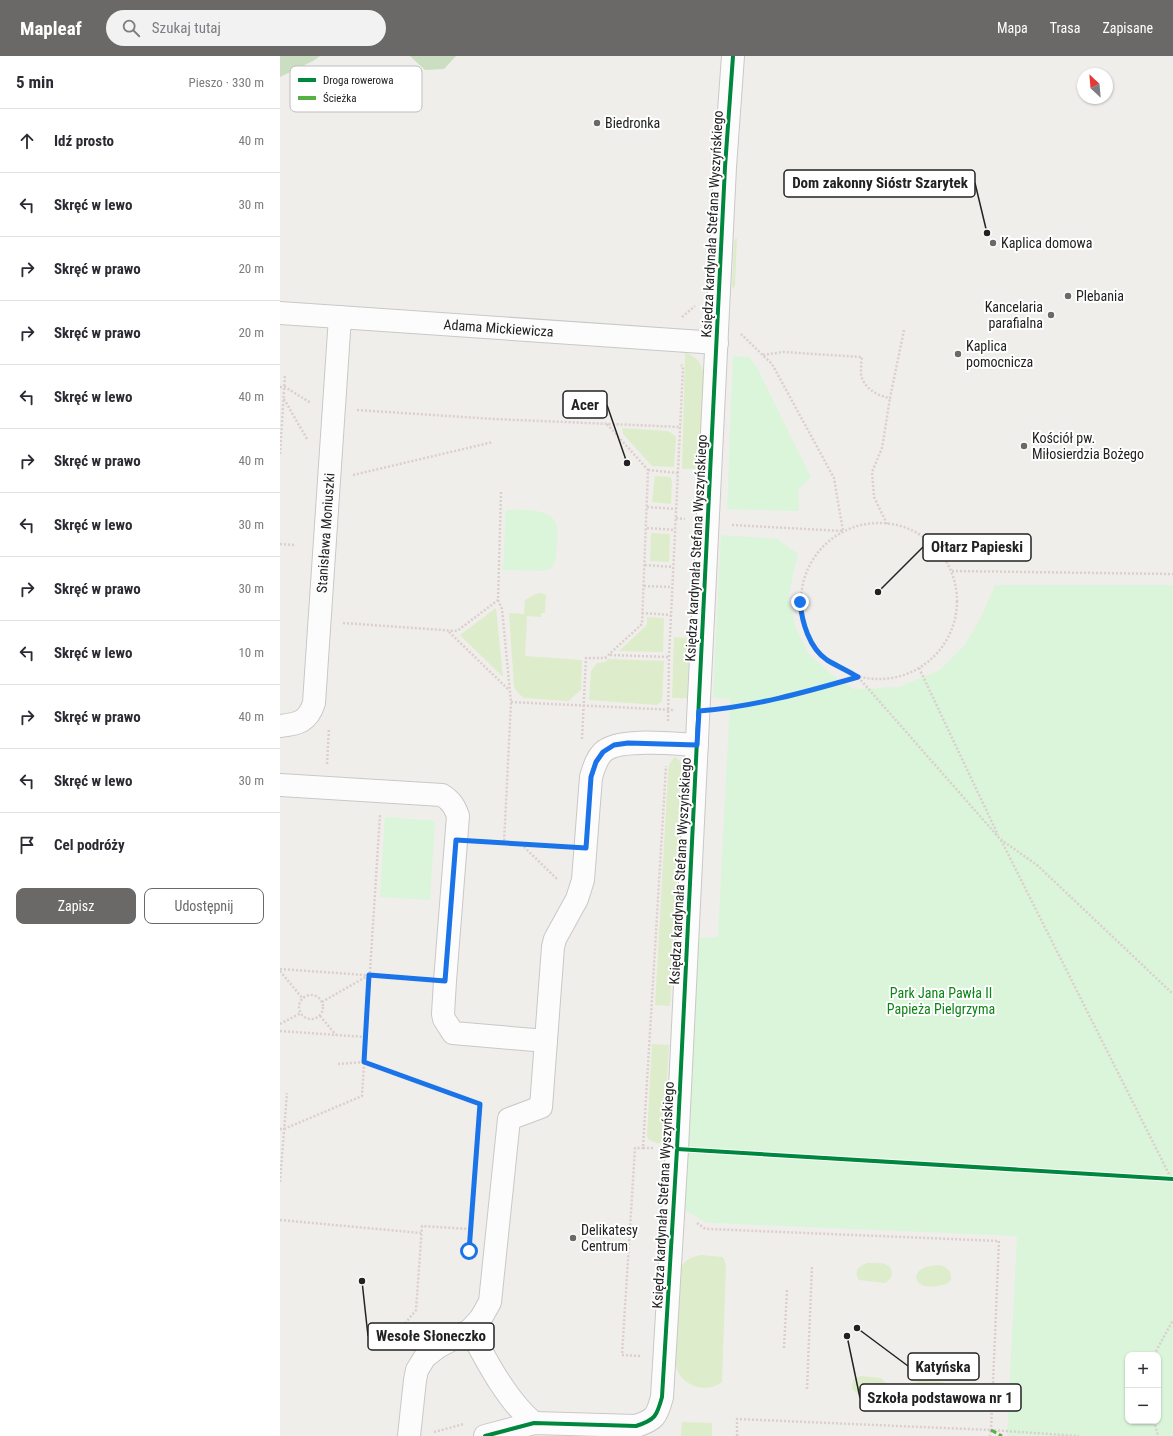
<!DOCTYPE html>
<html lang="pl">
<head>
<meta charset="utf-8">
<style>
	body { margin:0; font-family:"Roboto Condensed",sans-serif; background:#f2f2f3; color:#2b2b33 }
	.controls { position:absolute; right:12px; bottom:12px; display:grid; overflow:hidden; border-radius:8px; box-shadow:0 1px 3px #0004 }
	.controls button { width:36px; height:36px; display:grid; place-items:center; padding:0; border:0; border-bottom:1px solid #e1e1e2; background:#fff; color:#2b2b33; font:20px sans-serif }
	.compass { position:absolute; left:797px; top:12px; width:36px; height:36px; border-radius:50%; background:#fff; box-shadow:0 1px 3px #0004; rotate:334deg }
	.stop { position:absolute; width:12px; height:12px; margin:-9px; border:3px solid #1a73e8; border-radius:50%; background:#fff }
	.stop.end { background:#1a73e8; border-color:#fff; box-shadow:0 1px 4px #0008 }
	.list { margin:0; padding:0; list-style:none }
	h2 { display:flex; justify-content:space-between; align-items:center; height:52px; margin:0; padding:0 16px; font-size:17px }
	h2 small { font-size:13px; font-weight:400; color:#7c7c81 }
	.list li { display:grid; grid-template-columns:26px 1fr auto; gap:12px; align-items:center; box-sizing:border-box; height:64px; padding:0 16px; border-top:1px solid #e1e1e2 }
	.list b { display:block; font-size:15px; white-space:nowrap }
	.list em { font-size:13px; font-style:normal; color:#7c7c81 }
	.actions { display:flex; gap:8px; padding:12px 16px }
	.actions a { flex:1; padding:9px 0; border:1px solid #6a6968; border-radius:8px; text-align:center; font-size:14px; color:#6a6968 }
	.actions .main { background:#6a6968; color:#fff }
	.icon { flex:none; width:22px; height:22px; fill:none; stroke:currentColor; stroke-width:2; stroke-linecap:round; stroke-linejoin:round }
	.map { position:relative; flex:none; width:893px; height:1380px; overflow:hidden }
	header { display:flex; align-items:center; gap:24px; box-sizing:border-box; height:56px; padding:0 20px; background:#6a6968; color:#fff }
	header strong { font-size:19px }
	nav { display:flex; gap:22px; margin-inline-start:auto; font-size:14px }
	.search { width:280px; height:36px; background:#f2f2f3; display:flex; align-items:center; gap:10px; box-sizing:border-box; padding:0 14px; border-radius:22px; color:#7c7c81; font-size:15px }
	main { display:flex }
	aside { flex:1; background:#fff }
	.map>svg:first-child { display:block }
</style>
</head>
<body>
<header>
<strong>Mapleaf</strong>
<div class="search"><svg class="icon" aria-label="search" viewBox="0 0 24 24"><circle cx="10" cy="10" r="6"/><path d="M15 15l6 6"/></svg>Szukaj tutaj</div>
<nav><a>Mapa</a><a>Trasa</a><a>Zapisane</a></nav>
</header>
<main>
<aside>
<h2>5 min<small>Pieszo · 330 m</small></h2>
<ul class="list">
<li><svg class="icon" aria-label="ahead" viewBox="0 0 24 24"><path d="M12 20V5M6 11l6-6 6 6"/></svg><div><b>Idź prosto</b></div><em>40 m</em></li>
<li><svg class="icon" aria-label="left" viewBox="0 0 24 24"><path d="M17 20v-9H6M10 6l-5 5 5 5"/></svg><div><b>Skręć w lewo</b></div><em>30 m</em></li>
<li><svg class="icon" aria-label="right" viewBox="0 0 24 24"><path d="M7 20v-9h11M14 6l5 5-5 5"/></svg><div><b>Skręć w prawo</b></div><em>20 m</em></li>
<li><svg class="icon" aria-label="right" viewBox="0 0 24 24"><path d="M7 20v-9h11M14 6l5 5-5 5"/></svg><div><b>Skręć w prawo</b></div><em>20 m</em></li>
<li><svg class="icon" aria-label="left" viewBox="0 0 24 24"><path d="M17 20v-9H6M10 6l-5 5 5 5"/></svg><div><b>Skręć w lewo</b></div><em>40 m</em></li>
<li><svg class="icon" aria-label="right" viewBox="0 0 24 24"><path d="M7 20v-9h11M14 6l5 5-5 5"/></svg><div><b>Skręć w prawo</b></div><em>40 m</em></li>
<li><svg class="icon" aria-label="left" viewBox="0 0 24 24"><path d="M17 20v-9H6M10 6l-5 5 5 5"/></svg><div><b>Skręć w lewo</b></div><em>30 m</em></li>
<li><svg class="icon" aria-label="right" viewBox="0 0 24 24"><path d="M7 20v-9h11M14 6l5 5-5 5"/></svg><div><b>Skręć w prawo</b></div><em>30 m</em></li>
<li><svg class="icon" aria-label="left" viewBox="0 0 24 24"><path d="M17 20v-9H6M10 6l-5 5 5 5"/></svg><div><b>Skręć w lewo</b></div><em>10 m</em></li>
<li><svg class="icon" aria-label="right" viewBox="0 0 24 24"><path d="M7 20v-9h11M14 6l5 5-5 5"/></svg><div><b>Skręć w prawo</b></div><em>40 m</em></li>
<li><svg class="icon" aria-label="left" viewBox="0 0 24 24"><path d="M17 20v-9H6M10 6l-5 5 5 5"/></svg><div><b>Skręć w lewo</b></div><em>30 m</em></li>
<li><svg class="icon" aria-label="arrive" viewBox="0 0 24 24"><path d="M6 21V4h12l-3 4 3 4H6"/></svg><div><b>Cel podróży</b></div></li>
</ul>
<div class="actions"><a class="main">Zapisz</a><a>Udostępnij</a></div>
</aside>
<div class="map">
<svg width="893" height="1380" viewBox="0 0 893 1380">
	<rect width="100%" height="100%" fill="#f0eeeb"/>
	<g fill="#ddeccb">
		<polygon points="457,182 455,230 452,233 454,184"/>
		<path d="M405,297C417,300 422,308 424,319L420,410L417,413H402Z"/>
		<polygon points="342,372 387,375 390,376 396,381 394,411 372,410 343,378"/>
		<polygon points="375,420 390,421 392,424 391,448 372,446"/>
		<polygon points="371,477 390,478 389,506 370,505"/>
		<polygon points="261,537 266,539 265,557 261,557 261,561 247,560 245,600 302,604 301,634 288,645 244,642 238,637 234,631 229,557 244,558 245,544 255,538"/>
		<polygon points="216,552 223,621 180,579"/>
		<polygon points="367,561 384,562 383,596 339,595 367,569"/>
		<polygon points="394,581 410,582 407,642 392,642"/>
		<polygon points="328,603 384,605 382,645 377,649 309,644 311,615 317,607 325,606"/>
		<polygon points="394,701 396,701 403,709 390,950 375,949 388,717 389,709"/>
		<polygon points="372,988 389,989 383,1086 377,1087 369,1084 367,1080"/>
		<path d="M421,1199L443,1201L446,1209L442,1326C426,1339 399,1329 396,1309L399,1214C404,1205 410,1201 421,1199Z"/>
		<path d="M587,1207C594,1207 601,1206 607,1209C615,1213 612,1224 605,1227L579,1224C573,1215 579,1210 587,1207Z"/>
		<path d="M658,1209C667,1211 672,1214 671,1224C667,1231 644,1233 639,1227C638,1226 636,1222 636,1221C638,1211 649,1210 658,1209Z"/>
		<path d="M581,1320L601,1322L607,1328C609,1348 581,1343 572,1333V1328L574,1323Z"/>
		<path d="M638,1325L663,1326L666,1333C656,1359 616,1335 638,1325Z"/>
		<polygon points="402,1366 432,1367 432,1380 401,1380"/>
	</g>
	<g fill="#cbdec1">
		<polygon points="0,0 40,0 33,5 0,21"/>
		<polygon points="130,0 176,0 164,13 145,14"/>
	</g>
	<g fill="#daf5da" fill-rule="evenodd">
		<polygon points="453,300 469,301 477,312 531,421 518,434 519,455 447,453"/>
		<path d="M226,454C241,454 275,451 277,472C278,476 277,481 277,485C276,495 277,503 272,512L264,515L223,514Z"/>
		<path d="M441,479L497,483L518,498L508,541L516,572L528,597L551,618L574,633L619,631L660,614L684,590L701,561L715,529H893V1380H727L737,1180L434,1167L423,1165L405,1154L418,882L438,881L450,643L433,641ZM848,1299H878V1365H848Z"/>
		<polygon points="105,761 155,765 150,844 100,841"/>
	</g>
	<g fill="none" stroke-linecap="round" stroke-linejoin="round">
		<g stroke="#c9c8c7" stroke-width="24">
			<g id="minor">
				<path id="s1" d="M0,257L437,287"/>
				<path id="s2" d="M0,670C18,668 28,666 34,647L60,261"/>
				<path d="M0,729L162,739C171,745 174,749 178,760L165,925L163,958L164,963L173,977L266,985"/>
				<path d="M190,1274C206,1304 227,1345 254,1367"/>
				<path d="M129,1380L135,1324L137,1314L145,1301L158,1291L190,1274L201,1262L210,1246L229,1063L261,1051L273,891L275,883L297,843L303,824L311,721C314,712 316,703 323,696C339,681 395,688 417,689"/>
				<path d="M205,1380L254,1367L356,1370C375,1364 377,1360 382,1341L397,1093L445,111L453,0"/>
			</g>
		</g>
		<g stroke="#dccecd" stroke-width="2.5" stroke-dasharray="2 2" stroke-linecap="butt">
			<polyline points="402,261 415,250"/>
			<path d="M483,299L503,296L582,301C581,306 581,311 581,317C582,331 597,340 610,342L624,274"/>
			<polyline points="0,331 5,331 31,347"/>
			<polyline points="4,343 27,383"/>
			<polyline points="77,354 214,363 401,371"/>
			<polyline points="0,398 5,319"/>
			<polyline points="368,414 398,417"/>
			<polyline points="73,419 213,386"/>
			<polyline points="221,436 218,544 222,553 231,646 224,787"/>
			<polyline points="367,451 396,453"/>
			<polyline points="396,462 405,463"/>
			<circle cx="599" cy="545" r="78"/>
			<polyline points="607,468 594,441 592,416 602,392 610,342"/>
			<polyline points="452,469 563,475 554,422 492,308 461,278"/>
			<polyline points="367,472 395,474"/>
			<polyline points="0,488 14,489"/>
			<polyline points="365,509 393,511"/>
			<polyline points="672,515 893,518"/>
			<polyline points="364,530 392,531"/>
			<polyline points="362,557 391,559"/>
			<polyline points="63,567 177,575 218,544"/>
			<polyline points="169,576 229,634"/>
			<polyline points="330,599 389,601"/>
			<polyline points="639,612 718,779"/>
			<polyline points="231,646 395,654"/>
			<polyline points="442,653 534,634 578,621 720,783 757,809 893,938"/>
			<polyline points="388,665 389,601 403,311 401,309"/>
			<polyline points="302,683 306,602 325,602 362,568 368,414 327,368"/>
			<polyline points="47,708 49,672"/>
			<polyline points="721,784 893,1126"/>
			<polyline points="199,786 281,790"/>
			<polyline points="241,788 278,824"/>
			<polyline points="0,913 141,923"/>
			<polyline points="0,915 23,943"/>
			<circle cx="31" cy="951" r="12"/>
			<polyline points="42,946 89,919"/>
			<polyline points="40,960 56,979"/>
			<polyline points="0,968 21,957"/>
			<polyline points="0,975 85,981"/>
			<polyline points="58,1008 84,1006 199,1048 189,1195"/>
			<polyline points="0,1073 4,1073 82,1040 100,759"/>
			<polyline points="373,1092 363,1092 386,710"/>
			<polyline points="420,1094 893,1123"/>
			<polyline points="0,1126 7,1037"/>
			<polyline points="0,1164 141,1177"/>
			<polyline points="417,1167 424,1172 429,1173 719,1185 711,1374 799,1380"/>
			<polyline points="115,1280 136,1254 142,1170 190,1173"/>
			<polyline points="504,1292 507,1234"/>
			<polyline points="874,1299 893,1264"/>
			<polyline points="360,1300 342,1299 355,1092 363,1092"/>
			<polyline points="527,1333 532,1210"/>
			<polyline points="874,1365 878,1380"/>
			<polyline points="154,1376 184,1368"/>
			<polyline points="457,1380 457,1363 711,1374 710,1380"/>
		</g>
		<use href="#minor" stroke="#fdfcfc" stroke-width="22"/>
		<polyline stroke="#55b145" stroke-width="3" stroke-dasharray="6 3" stroke-linecap="butt" points="711,1374 722,1380"/>
		<g stroke="#fff" stroke-width="6">
			<g id="cycleway">
				<polyline points="397,1093 893,1123"/>
				<path d="M205,1380L254,1367L356,1370C375,1364 377,1360 382,1341L397,1093L445,111L453,0"/>
			</g>
		</g>
		<use href="#cycleway" stroke="#00873e" stroke-width="4"/>
	</g>
	<g fill="none" stroke-linecap="round" stroke-linejoin="round">
		<path stroke="#1a73e8" stroke-width="5" d="M189,1195L200,1048L84,1006L89,919L165,925L176,784L306,792L311,721L316,706L323,696L334,689L348,687L417,689L419,655C473,651 526,636 578,621C568,615 557,610 547,604C529,592 522,566 520,546"/>
	</g>
	<g fill="#6a6968" stroke="#fff" stroke-width="1.5">
		<circle cx="317" cy="67" r="4"/>
		<circle cx="713" cy="187" r="4"/>
		<circle cx="788" cy="240" r="4"/>
		<circle cx="771" cy="259" r="4"/>
		<circle cx="678" cy="298" r="4"/>
		<circle cx="744" cy="390" r="4"/>
		<circle cx="293" cy="1182" r="4"/>
	</g>
	<g text-anchor="middle" dominant-baseline="central" stroke-width="4" stroke-linejoin="round" paint-order="stroke">
		<g font-size="14" fill="#222" stroke="#fff" text-anchor="start">
			<text x="325" y="67">Biedronka</text>
			<text x="721" y="187">Kaplica domowa</text>
			<text x="796" y="240">Plebania</text>
			<text x="763" y="251" text-anchor="end">Kancelaria<tspan x="763" dy="16">parafialna</tspan></text>
			<text x="686" y="290">Kaplica<tspan x="686" dy="16">pomocnicza</tspan></text>
			<text x="752" y="382">Kościół pw.<tspan x="752" dy="16">Miłosierdzia Bożego</tspan></text>
			<text x="301" y="1174">Delikatesy<tspan x="301" dy="16">Centrum</tspan></text>
		</g>
		<g font-size="14" fill="#222" stroke="#fff">
			<text transform="translate(432 168) rotate(-87)">Księdza kardynała Stefana Wyszyńskiego</text>
			<text stroke="none"><textPath href="#s1" startOffset="219">Adama Mickiewicza</textPath></text>
			<text stroke="none"><textPath href="#s2" startOffset="215">Stanisława Moniuszki</textPath></text>
			<text transform="translate(416 492) rotate(-87)">Księdza kardynała Stefana Wyszyńskiego</text>
			<text transform="translate(400 815) rotate(-87)">Księdza kardynała Stefana Wyszyńskiego</text>
			<text transform="translate(383 1139) rotate(-87)">Księdza kardynała Stefana Wyszyńskiego</text>
		</g>
		<g font-size="14" fill="#0c8416" stroke="#fff">
			<text x="661" y="937">Park Jana Pawła II<tspan x="661" dy="16">Papieża Pielgrzyma</tspan></text>
		</g>
	</g>
	<rect x="10" y="10" width="132" height="46" rx="6" fill="#fff" stroke="#bdbdbd" stroke-width="1"/>
	<rect x="18" y="22" width="18" height="4" fill="#00873e"/>
	<rect x="18" y="40" width="18" height="4" fill="#55b145"/>
	<g font-size="11" fill="#222">
		<text x="43" y="28">Droga rowerowa</text>
		<text x="43" y="46">Ścieżka</text>
	</g>
	<path fill="none" stroke="#222" stroke-width="1.5" d="M707 177L695 127M347 407L327 349M598 536L643 491M82 1225L88 1280M577 1272L628 1310M567 1280L580 1342"/>
	<g fill="#222" stroke="#fff" stroke-width="1.5">
		<circle cx="707" cy="177" r="4"/>
		<circle cx="347" cy="407" r="4"/>
		<circle cx="598" cy="536" r="4"/>
		<circle cx="82" cy="1225" r="4"/>
		<circle cx="577" cy="1272" r="4"/>
		<circle cx="567" cy="1280" r="4"/>
	</g>
	<g fill="#fff" stroke="#222" stroke-width="1.5">
		<rect x="504" y="114" width="191" height="27" rx="4"/>
		<rect x="283" y="335" width="44" height="27" rx="4"/>
		<rect x="643" y="478" width="108" height="27" rx="4"/>
		<rect x="88" y="1267" width="126" height="27" rx="4"/>
		<rect x="628" y="1297" width="71" height="27" rx="4"/>
		<rect x="580" y="1328" width="161" height="27" rx="4"/>
	</g>
	<g font-size="15" text-anchor="middle" font-weight="bold" fill="#222">
		<text x="600" y="132">Dom zakonny Sióstr Szarytek</text>
		<text x="305" y="354">Acer</text>
		<text x="697" y="496">Ołtarz Papieski</text>
		<text x="151" y="1285">Wesołe Słoneczko</text>
		<text x="663" y="1316">Katyńska</text>
		<text x="660" y="1347">Szkoła podstawowa nr 1</text>
	</g>
</svg>
<div class="controls">
<button>+</button>
<button>−</button>
</div>
<svg class="compass" viewBox="-18 -18 36 36"><path d="M0-13l5 13h-10z" fill="#e53935"/><path d="M0 13l5-13h-10z" fill="#7c7c81"/></svg>
<div class="stop" style="left:189px;top:1195px"></div>
<div class="stop end" style="left:520px;top:546px"></div>
</div>
</main>
</body>
</html>
